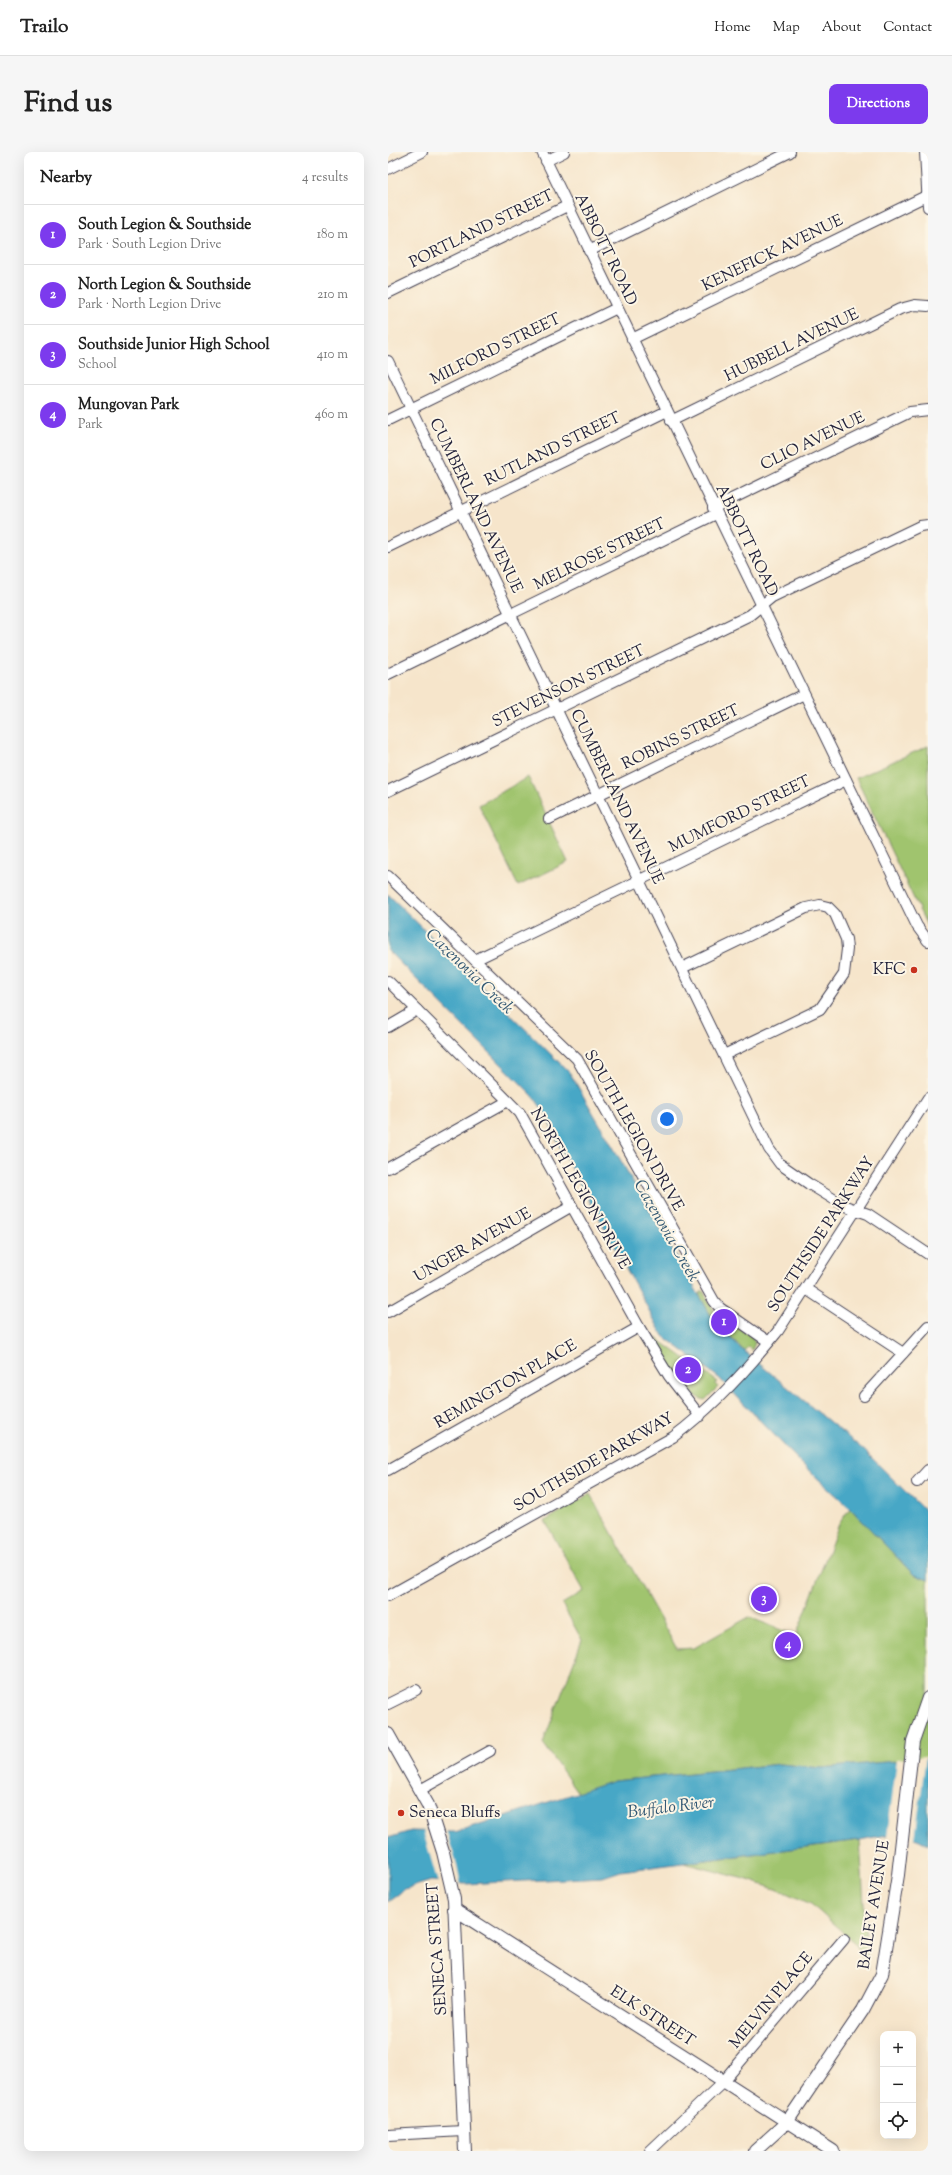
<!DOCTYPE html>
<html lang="en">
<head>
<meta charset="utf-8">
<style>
	body { margin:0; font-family:"Sorts Mill Goudy",serif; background:#f6f6f6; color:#222 }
	.controls { position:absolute; right:12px; bottom:12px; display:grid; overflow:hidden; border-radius:8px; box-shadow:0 4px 16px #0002 }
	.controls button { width:36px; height:36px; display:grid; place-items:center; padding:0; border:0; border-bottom:1px solid #e0e0e0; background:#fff; color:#222; font:20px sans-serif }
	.you { position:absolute; left:279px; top:967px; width:14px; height:14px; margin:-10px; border:3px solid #fff; border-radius:50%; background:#1a73e8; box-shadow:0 0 0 6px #1a73e833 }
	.badge { display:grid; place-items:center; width:26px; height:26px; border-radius:50%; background:#7c3aed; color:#fff; font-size:13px; font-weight:700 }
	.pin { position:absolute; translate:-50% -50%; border:2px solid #fff; box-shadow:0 1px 4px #0006 }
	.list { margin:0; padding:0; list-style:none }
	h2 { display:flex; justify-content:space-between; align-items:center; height:52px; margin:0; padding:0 16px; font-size:17px }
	h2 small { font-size:13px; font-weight:400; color:#767676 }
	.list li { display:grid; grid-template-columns:26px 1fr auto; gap:12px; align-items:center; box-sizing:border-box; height:60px; padding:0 16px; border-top:1px solid #e0e0e0 }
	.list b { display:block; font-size:15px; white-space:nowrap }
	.list p { margin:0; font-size:13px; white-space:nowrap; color:#767676 }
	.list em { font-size:13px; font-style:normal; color:#767676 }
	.icon { flex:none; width:22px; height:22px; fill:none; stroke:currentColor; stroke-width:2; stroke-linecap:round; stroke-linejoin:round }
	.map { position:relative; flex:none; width:540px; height:1999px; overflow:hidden; border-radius:8px }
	header { display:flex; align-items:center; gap:24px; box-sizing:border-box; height:56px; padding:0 20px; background:#fff; border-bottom:1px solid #e0e0e0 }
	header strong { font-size:19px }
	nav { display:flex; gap:22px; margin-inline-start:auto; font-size:14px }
	.intro { display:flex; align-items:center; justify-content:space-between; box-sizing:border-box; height:96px; padding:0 24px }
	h1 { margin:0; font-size:28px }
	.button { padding:10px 18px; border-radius:8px; background:#7c3aed; color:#fff; font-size:14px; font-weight:700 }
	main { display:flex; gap:24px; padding:0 24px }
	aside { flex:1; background:#fff; border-radius:8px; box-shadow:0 4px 16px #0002 }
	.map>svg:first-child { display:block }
</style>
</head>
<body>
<header>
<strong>Trailo</strong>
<nav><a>Home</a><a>Map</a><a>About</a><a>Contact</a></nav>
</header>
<div class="intro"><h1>Find us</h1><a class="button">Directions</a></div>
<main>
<aside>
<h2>Nearby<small>4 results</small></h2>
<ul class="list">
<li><span class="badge">1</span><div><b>South Legion &amp; Southside</b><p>Park · South Legion Drive</p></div><em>180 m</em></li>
<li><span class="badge">2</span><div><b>North Legion &amp; Southside</b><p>Park · North Legion Drive</p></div><em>210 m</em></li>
<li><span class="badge">3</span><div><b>Southside Junior High School</b><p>School</p></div><em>410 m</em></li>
<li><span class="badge">4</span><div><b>Mungovan Park</b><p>Park</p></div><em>460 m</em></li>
</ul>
</aside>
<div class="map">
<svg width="540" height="1999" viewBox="0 0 540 1999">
	<rect width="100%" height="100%" fill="#fcf5e5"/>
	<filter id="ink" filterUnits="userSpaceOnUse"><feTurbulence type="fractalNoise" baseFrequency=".025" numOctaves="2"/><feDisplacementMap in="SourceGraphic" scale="8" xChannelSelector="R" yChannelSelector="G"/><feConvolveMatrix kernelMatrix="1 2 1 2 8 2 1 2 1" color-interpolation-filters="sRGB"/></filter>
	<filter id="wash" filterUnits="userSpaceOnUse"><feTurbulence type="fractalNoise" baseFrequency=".012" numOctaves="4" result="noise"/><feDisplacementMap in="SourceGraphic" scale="16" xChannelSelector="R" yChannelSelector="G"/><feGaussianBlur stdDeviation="0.9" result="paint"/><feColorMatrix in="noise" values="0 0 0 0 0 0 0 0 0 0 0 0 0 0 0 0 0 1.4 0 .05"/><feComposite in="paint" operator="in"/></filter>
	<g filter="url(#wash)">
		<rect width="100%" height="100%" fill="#f6e5cb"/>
		<g fill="#a0c46e" stroke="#617354">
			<polygon points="540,594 540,776 468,626"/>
			<polygon points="140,625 180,710 130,734 91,653"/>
			<polygon points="315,1139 326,1159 365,1186 367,1191 364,1198 360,1195 356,1199 322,1162 311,1142"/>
			<path d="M268,1186L330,1230L327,1232L330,1235L317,1248C295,1242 278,1206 268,1186Z"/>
			<polygon points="202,1342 289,1497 306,1496 361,1465 408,1484 451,1372 462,1356 525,1422 540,1428 540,1606 434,1616 392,1612 226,1629 190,1641 155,1591 194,1488 174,1452 196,1439 157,1369"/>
			<polygon points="472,1688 480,1817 468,1792 423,1752 396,1740 360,1728 296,1711"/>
		</g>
		<g fill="#47a7c6" stroke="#346480">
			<polygon points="0,742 182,921 322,1162 351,1195 477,1299 540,1362 540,1428 525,1422 462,1356 415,1313 331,1226 275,1184 172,995 157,961 145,944 0,799"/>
			<path d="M540,1606V1693C519,1678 496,1683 472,1688L233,1719L215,1725L77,1732L43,1729L17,1737L0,1750V1686L23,1679L67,1680L226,1629L392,1612L434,1616Z"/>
		</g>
		<g fill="#f6e5cb">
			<polygon points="538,1604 527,1687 499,1685 509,1607"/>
			<polygon points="58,1678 69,1713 73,1733 50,1731 35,1679"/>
		</g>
	</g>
	<g filter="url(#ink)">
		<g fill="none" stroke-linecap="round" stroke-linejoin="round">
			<g stroke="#423f51" stroke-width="12">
				<g id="minor">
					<polyline points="154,0 529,774 540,789"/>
					<polyline points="537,0 540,55"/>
					<polyline points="158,9 176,0"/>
					<polyline points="0,17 34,0"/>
					<polyline points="201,99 402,0"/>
					<polyline points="0,141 179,54"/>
					<polyline points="244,187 540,43"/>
					<polyline points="0,209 381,997 392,1012 421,1032 457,1054 480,1062 540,1102"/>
					<polyline points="0,268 229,156"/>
					<polyline points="283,269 512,157 527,153 540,154"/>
					<polyline points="325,356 522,260 540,258"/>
					<polyline points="0,395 279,259"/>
					<polyline points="0,522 328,362"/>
					<polyline points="0,639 362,463 384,445 532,374 540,373"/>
					<polyline points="161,667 416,542"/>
					<polyline points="0,724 189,907 326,1149 332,1156 381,1190"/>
					<polyline points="87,808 458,628"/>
					<polyline points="294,816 418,756 432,753 440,755 447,762 458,787 459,797 456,822 432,857 336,903"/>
					<polyline points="0,829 132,961 251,1175 281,1224 312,1264"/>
					<polyline points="0,875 29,858"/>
					<polyline points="0,1016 120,949"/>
					<polyline points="418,1137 515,1201"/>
					<polyline points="0,1160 184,1054"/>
					<polyline points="476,1244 540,1174"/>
					<polyline points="0,1318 251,1175"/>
					<polyline points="529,1330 540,1318"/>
					<path d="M0,1444L285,1285C325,1255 359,1218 390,1179L540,946"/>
					<polyline points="0,1552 28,1538"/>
					<polyline points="32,1638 102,1599"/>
					<polyline points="0,1983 75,1979"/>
					<polyline points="262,1999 335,1930 456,1787"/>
				</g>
			</g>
			<g stroke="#423f51" stroke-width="14">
				<g id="major">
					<polyline points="0,1582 40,1653 55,1700 66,1747 77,1999"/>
					<polyline points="66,1757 445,1999"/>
					<polyline points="367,1999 399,1970 475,1858 494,1822 510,1723 525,1589 540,1546"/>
				</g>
			</g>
			<use href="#minor" stroke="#fff" stroke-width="10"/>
			<use href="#major" stroke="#fff" stroke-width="12"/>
		</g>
	</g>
	<g fill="#c8321e" stroke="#fcf5e5" stroke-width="1.5">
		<circle cx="526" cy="818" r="4"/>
		<circle cx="13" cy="1661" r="4"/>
	</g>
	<g text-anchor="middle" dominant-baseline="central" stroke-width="4" stroke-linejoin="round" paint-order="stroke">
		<g font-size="16" fill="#22223b" stroke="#fcf5e5">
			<text transform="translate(94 78) rotate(-26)">PORTLAND STREET</text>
			<text transform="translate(217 98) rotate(64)">ABBOTT ROAD</text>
			<text transform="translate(385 102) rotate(-26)">KENEFICK AVENUE</text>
			<text transform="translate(404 194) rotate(-26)">HUBBELL AVENUE</text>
			<text transform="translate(108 198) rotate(-26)">MILFORD STREET</text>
			<text transform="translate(425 290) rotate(-26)">CLIO AVENUE</text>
			<text transform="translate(165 298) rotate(-26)">RUTLAND STREET</text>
			<text transform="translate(87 354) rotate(64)">CUMBERLAND AVENUE</text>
			<text transform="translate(358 389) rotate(64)">ABBOTT ROAD</text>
			<text transform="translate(212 403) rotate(-26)">MELROSE STREET</text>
			<text transform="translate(181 535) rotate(-26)">STEVENSON STREET</text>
			<text transform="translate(293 586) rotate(-26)">ROBINS STREET</text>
			<text transform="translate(228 645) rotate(64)">CUMBERLAND AVENUE</text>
			<text transform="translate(352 663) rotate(-26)">MUMFORD STREET</text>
			<text transform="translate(245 979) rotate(60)">SOUTH LEGION DRIVE</text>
			<text transform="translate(191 1037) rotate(60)">NORTH LEGION DRIVE</text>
			<text transform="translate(434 1083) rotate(-57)">SOUTHSIDE PARKWAY</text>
			<text transform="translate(85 1094) rotate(-30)">UNGER AVENUE</text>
			<text transform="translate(118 1233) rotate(-30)">REMINGTON PLACE</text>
			<text transform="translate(206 1311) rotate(-30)">SOUTHSIDE PARKWAY</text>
			<text transform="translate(487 1753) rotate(-81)">BAILEY AVENUE</text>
			<text transform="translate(50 1797) rotate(-94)">SENECA STREET</text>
			<text transform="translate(384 1849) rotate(-50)">MELVIN PLACE</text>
			<text transform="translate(264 1865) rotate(33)">ELK STREET</text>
		</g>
		<g font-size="16" fill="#22223b" stroke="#fcf5e5" text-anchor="end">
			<text x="518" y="818">KFC</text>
			<text x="21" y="1661" text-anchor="start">Seneca Bluffs</text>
		</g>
		<g font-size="17" font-style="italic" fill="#315773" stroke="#fcf5e5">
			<text transform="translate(81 820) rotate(44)">Cazenovia Creek</text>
			<text transform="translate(278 1079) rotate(60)">Cazenovia Creek</text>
			<text transform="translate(283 1656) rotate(-7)">Buffalo River</text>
		</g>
	</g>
</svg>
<div class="controls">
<button>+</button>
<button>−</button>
<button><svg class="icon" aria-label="locate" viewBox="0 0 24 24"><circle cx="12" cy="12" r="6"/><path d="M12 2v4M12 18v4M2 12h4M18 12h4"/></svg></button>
</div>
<div class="you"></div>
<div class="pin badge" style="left:336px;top:1170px">1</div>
<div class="pin badge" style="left:300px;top:1218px">2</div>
<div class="pin badge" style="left:376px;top:1447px">3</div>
<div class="pin badge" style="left:400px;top:1493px">4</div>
</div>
</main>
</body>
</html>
